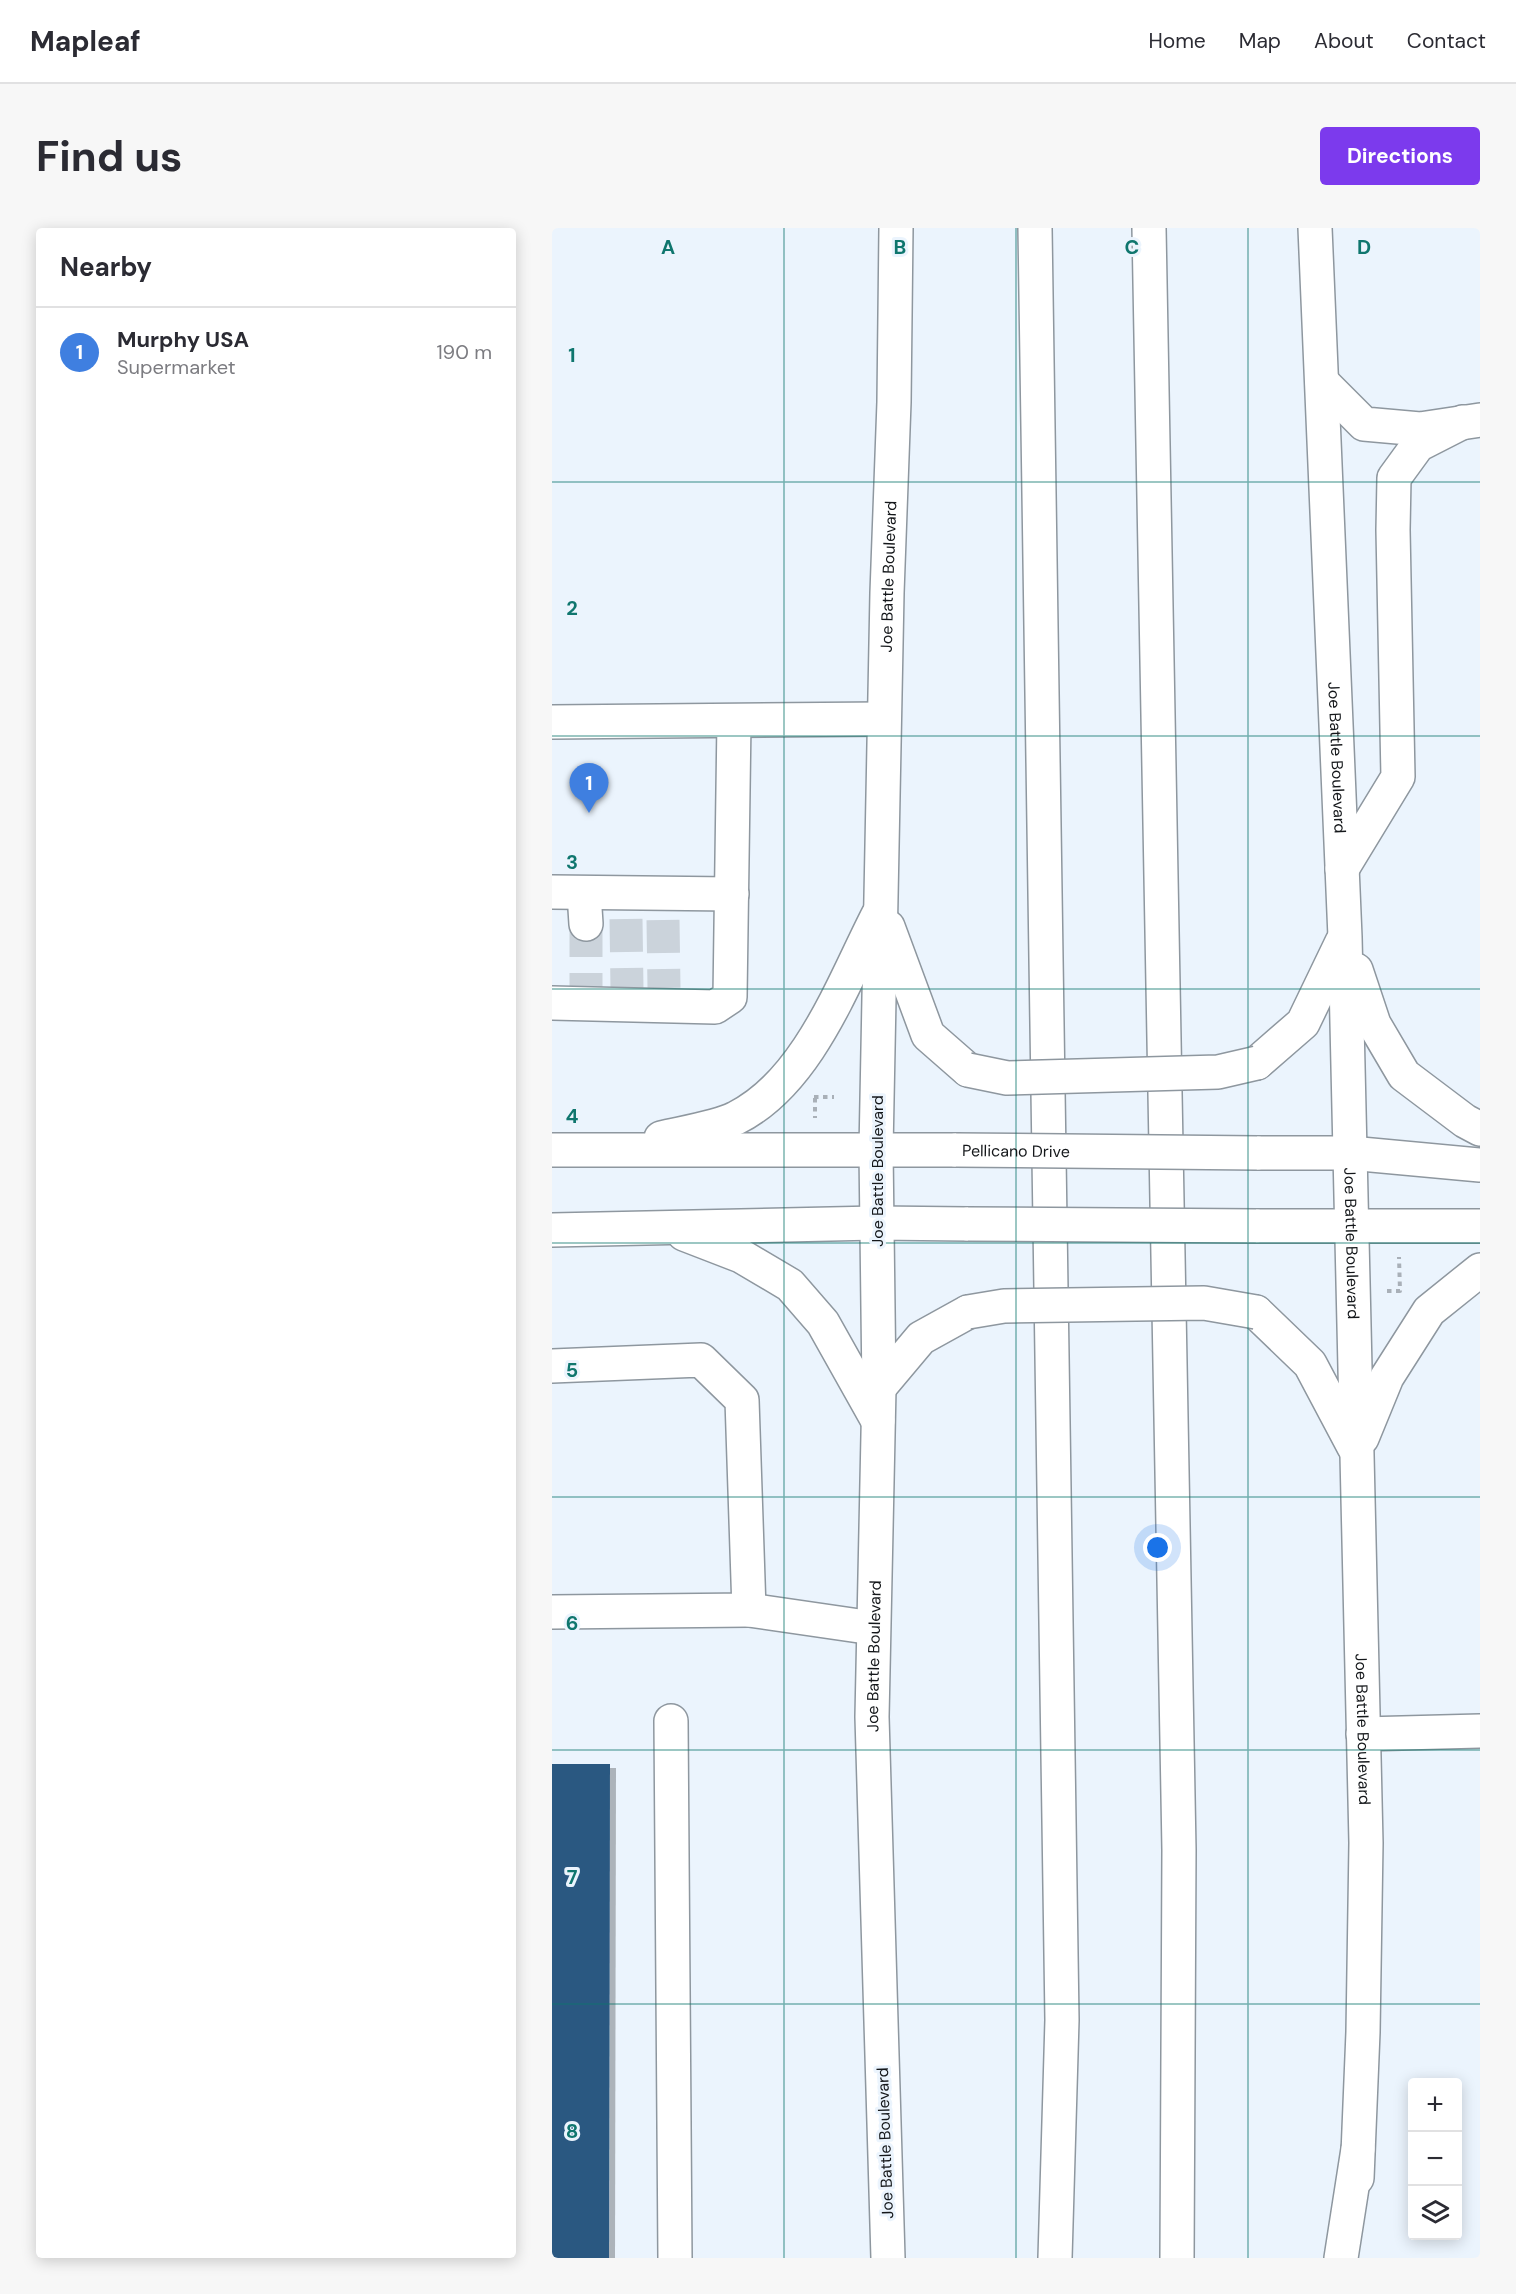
<!DOCTYPE html>
<html lang="en">
<head>
<meta charset="utf-8">
<style>
	body { margin:0; font-family:"DM Sans",sans-serif; background:#f7f7f7; color:#2b2b33 }
	.controls { position:absolute; right:18px; bottom:18px; display:grid; overflow:hidden; border-radius:6px; box-shadow:0 3px 15px #0003 }
	.controls button { width:54px; height:54px; display:grid; place-items:center; padding:0; border:0; border-bottom:2px solid #e1e1e2; background:#fff; color:#2b2b33; font:30px sans-serif }
	.you { position:absolute; left:606px; top:1320px; width:21px; height:21px; margin:-15px; border:4px solid #fff; border-radius:50%; background:#1a73e8; box-shadow:0 0 0 9px #1a73e833 }
	.badge { display:grid; place-items:center; width:39px; height:39px; border-radius:50%; background:#7c3aed; color:#fff; font-size:20px; font-weight:700 }
	.pin { position:absolute; translate:-50% -50px; filter:drop-shadow(0 2px 3px #0008) }
	.pin::after { content:''; position:absolute; top:32px; width:21px; height:18px; background:inherit; clip-path:polygon(0 0,100% 0,50% 100%) }
	.list { margin:0; padding:0; list-style:none }
	h2 { display:flex; justify-content:space-between; align-items:center; height:78px; margin:0; padding:0 24px; font-size:26px }
	h2 small { font-size:20px; font-weight:400; color:#7c7c81 }
	.list li { display:grid; grid-template-columns:39px 1fr auto; gap:18px; align-items:center; box-sizing:border-box; height:90px; padding:0 24px; border-top:2px solid #e1e1e2 }
	.list b { display:block; font-size:22px; white-space:nowrap }
	.list p { margin:0; font-size:20px; white-space:nowrap; color:#7c7c81 }
	.list em { font-size:20px; font-style:normal; color:#7c7c81 }
	.icon { flex:none; width:33px; height:33px; fill:none; stroke:currentColor; stroke-width:2; stroke-linecap:round; stroke-linejoin:round }
	.map { position:relative; flex:none; width:928px; height:2030px; overflow:hidden; border-radius:6px }
	header { display:flex; align-items:center; gap:36px; box-sizing:border-box; height:84px; padding:0 30px; background:#fff; border-bottom:2px solid #e1e1e2 }
	header strong { font-size:28px }
	nav { display:flex; gap:33px; margin-inline-start:auto; font-size:21px }
	.intro { display:flex; align-items:center; justify-content:space-between; box-sizing:border-box; height:144px; padding:0 36px }
	h1 { margin:0; font-size:42px }
	.button { padding:15px 27px; border-radius:6px; background:#7c3aed; color:#fff; font-size:21px; font-weight:700 }
	main { display:flex; gap:36px; padding:0 36px }
	aside { flex:1; background:#fff; border-radius:6px; box-shadow:0 3px 15px #0003 }
	.map>svg:first-child { display:block }
</style>
</head>
<body>
<header>
<strong>Mapleaf</strong>
<nav><a>Home</a><a>Map</a><a>About</a><a>Contact</a></nav>
</header>
<div class="intro"><h1>Find us</h1><a class="button">Directions</a></div>
<main>
<aside>
<h2>Nearby<small></small></h2>
<ul class="list">
<li><span class="badge" style="background:#3f7fe0">1</span><div><b>Murphy USA</b><p>Supermarket</p></div><em>190 m</em></li>
</ul>
</aside>
<div class="map">
<svg width="928" height="2030" viewBox="0 0 928 2030">
	<defs>
		<filter id="shadow"><feDropShadow dx="6" dy="4" stdDeviation="0" flood-color="#0004"/></filter>
	</defs>
	<rect width="100%" height="100%" fill="#ebf4fd"/>
	<polygon fill="#2b5981" filter="url(#shadow)" points="0,1536 58,1536 57,2030 0,2030"/>
	<g fill="none" stroke-linecap="round" stroke-linejoin="round">
		<g stroke="#cbd3db" stroke-width="33" stroke-dasharray="33 16" stroke-linecap="butt">
			<polyline points="74,691 75,761"/>
			<polyline points="111,692 112,760"/>
			<polyline points="34,696 34,759"/>
		</g>
		<g stroke="#8e979f" stroke-width="36">
			<g id="minor">
				<polyline points="770,154 812,196 868,201 928,192"/>
				<polyline points="0,494 332,491"/>
				<polyline points="0,664 180,666"/>
				<polyline points="32,665 34,696"/>
				<polyline points="0,775 163,779 178,769 182,493"/>
				<polyline points="0,1138 149,1132 190,1172 197,1382 0,1384"/>
				<polyline points="197,1382 321,1400"/>
				<polyline points="119,1493 123,2030"/>
				<polyline points="811,1506 928,1503"/>
			</g>
		</g>
		<g stroke="#8e979f" stroke-width="36">
			<g id="major">
				<path id="s1" d="M763,0L793,709L814,1615L811,1804L805,1950"/>
				<polyline points="790,641 846,549 841,302 842,250 866,217 911,194"/>
				<polyline points="336,699 376,807 416,842"/>
				<polyline points="804,742 822,796 852,847 913,893 928,901"/>
				<polyline points="705,835 751,795 790,714"/>
				<path d="M109,910C130,905 167,899 184,890C256,854 291,755 326,687"/>
				<polyline points="0,922 404,922"/>
				<polyline points="705,925 798,925 928,937"/>
				<polyline points="704,998 928,998"/>
				<polyline points="0,1002 324,995 416,996"/>
				<polyline points="132,1006 189,1028 238,1057 271,1095 326,1193"/>
				<polyline points="704,1084 758,1136 802,1219"/>
				<polyline points="327,1160 369,1110 416,1084"/>
				<polyline points="810,1210 835,1149 877,1083 928,1042"/>
				<path id="s2" d="M336,2030L320,1489L327,1160L324,922L335,365L342,174L344,0"/>
			</g>
		</g>
		<g stroke="#8e979f" stroke-width="36">
			<g id="highway">
				<polyline points="483,0 510,1792 503,2030"/>
				<polyline points="597,0 627,1622 625,2030"/>
				<polyline points="789,2030 806,1921"/>
			</g>
		</g>
		<g stroke="#a9b0b8" stroke-width="4" stroke-dasharray="4.5 4.5" stroke-linecap="butt">
			<polyline points="262,869 282,869"/>
			<polyline points="263,870 263,890"/>
			<polyline points="835,1063 848,1063 847,1029"/>
		</g>
		<use href="#minor" stroke="#fff" stroke-width="33"/>
		<use href="#major" stroke="#fff" stroke-width="33"/>
		<use href="#highway" stroke="#fff" stroke-width="33"/>
		<g stroke="#8e979f" stroke-width="36" stroke-linecap="butt">
			<g id="major-bridge">
				<polyline points="416,842 455,850 666,844 705,835"/>
				<path id="s3" d="M404,922L705,925"/>
				<polyline points="416,996 704,998"/>
				<polyline points="416,1084 452,1078 652,1075 704,1084"/>
			</g>
		</g>
		<use href="#major-bridge" stroke="#fff" stroke-width="33"/>
	</g>
	<path fill="none" stroke="#0f766e" stroke-width="1.5" stroke-opacity="0.55" d="M232,0V2030M464,0V2030M696,0V2030M0,254H928M0,508H928M0,761H928M0,1015H928M0,1269H928M0,1522H928M0,1776H928"/>
	<g text-anchor="middle" dominant-baseline="central" stroke-width="6" stroke-linejoin="round" paint-order="stroke">
		<g font-size="16" fill="#14171a" stroke="#ebf4fd">
			<text stroke="none"><textPath href="#s2" startOffset="1682">Joe Battle Boulevard</textPath></text>
			<text stroke="none"><textPath href="#s1" startOffset="530">Joe Battle Boulevard</textPath></text>
			<text stroke="none"><textPath href="#s3" startOffset="60">Pellicano Drive</textPath></text>
			<text transform="translate(325 943) rotate(-90)">Joe Battle Boulevard</text>
			<text stroke="none"><textPath href="#s1" startOffset="1016">Joe Battle Boulevard</textPath></text>
			<text stroke="none"><textPath href="#s2" startOffset="602">Joe Battle Boulevard</textPath></text>
			<text stroke="none"><textPath href="#s1" startOffset="1502">Joe Battle Boulevard</textPath></text>
			<text transform="translate(333 1915) rotate(-92)">Joe Battle Boulevard</text>
		</g>
	</g>
	<g font-size="20" text-anchor="middle" font-weight="bold" fill="#0f766e" stroke="#ebf4fd" stroke-width="6" stroke-linejoin="round" paint-order="stroke">
		<text x="116" y="26">A</text>
		<text x="348" y="26">B</text>
		<text x="580" y="26">C</text>
		<text x="812" y="26">D</text>
		<text x="20" y="134">1</text>
		<text x="20" y="387">2</text>
		<text x="20" y="641">3</text>
		<text x="20" y="895">4</text>
		<text x="20" y="1149">5</text>
		<text x="20" y="1402">6</text>
		<text x="20" y="1656">7</text>
		<text x="20" y="1910">8</text>
	</g>
</svg>
<div class="controls">
<button>+</button>
<button>−</button>
<button><svg class="icon" aria-label="layers" viewBox="0 0 24 24"><path d="M12 4l9 5-9 5-9-5zM3 14l9 5 9-5"/></svg></button>
</div>
<div class="you"></div>
<div class="pin badge" style="left:37px;top:585px;background:#3f7fe0">1</div>
</div>
</main>
</body>
</html>
